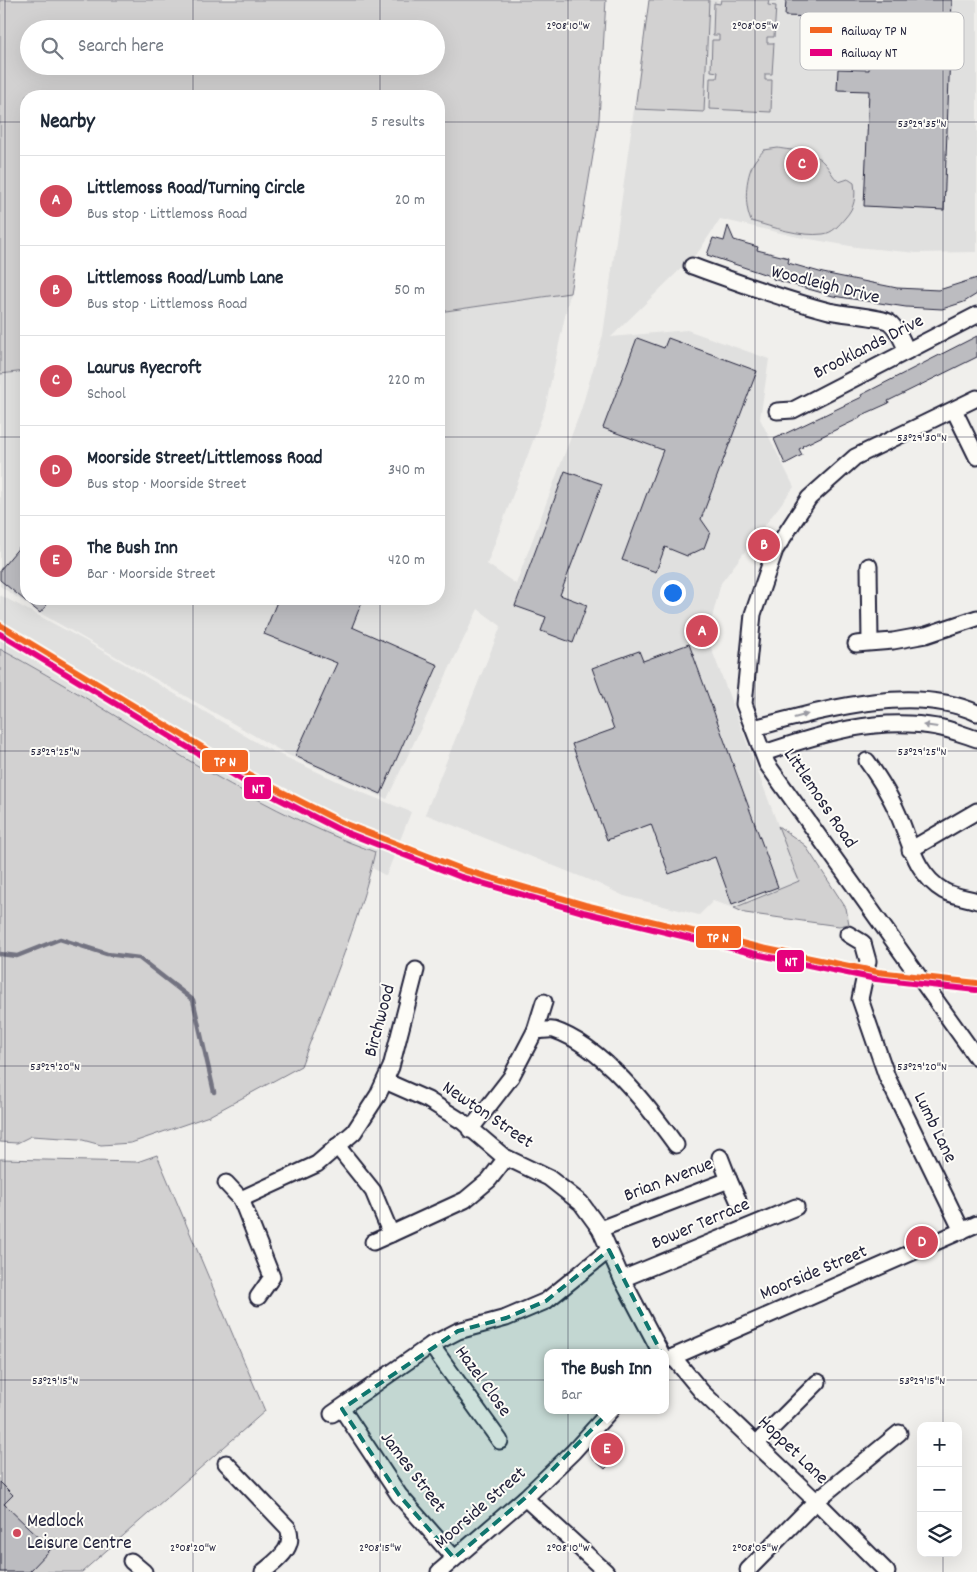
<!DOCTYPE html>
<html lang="en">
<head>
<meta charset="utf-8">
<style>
	body { margin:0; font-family:Dekko,sans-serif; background:#f6f6f7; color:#1f2937 }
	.controls { position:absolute; right:15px; bottom:15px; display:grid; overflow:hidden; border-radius:10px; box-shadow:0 5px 20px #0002 }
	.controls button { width:45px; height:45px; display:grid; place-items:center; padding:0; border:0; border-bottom:1px solid #e0e1e3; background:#fff; color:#1f2937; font:25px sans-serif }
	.you { position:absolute; left:672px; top:592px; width:18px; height:18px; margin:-12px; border:4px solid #fff; border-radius:50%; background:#1a73e8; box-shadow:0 0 0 8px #1a73e833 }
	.badge { display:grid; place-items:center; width:32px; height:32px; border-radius:50%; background:#d1495b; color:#fff; font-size:16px; font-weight:700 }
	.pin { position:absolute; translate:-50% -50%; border:2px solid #fff; box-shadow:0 1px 5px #0006 }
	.popup { position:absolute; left:544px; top:1349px; width:125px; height:65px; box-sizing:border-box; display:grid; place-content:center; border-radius:10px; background:#fff; filter:drop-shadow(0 1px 4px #0005); font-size:16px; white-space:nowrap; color:#747a83 }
	.popup b { font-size:19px; color:#1f2937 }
	.popup::after { content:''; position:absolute; left:50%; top:100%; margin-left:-10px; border:10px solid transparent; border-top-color:#fff }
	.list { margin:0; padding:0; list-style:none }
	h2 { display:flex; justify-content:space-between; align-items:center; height:65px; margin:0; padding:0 20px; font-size:21px }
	h2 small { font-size:16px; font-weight:400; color:#747a83 }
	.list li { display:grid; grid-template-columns:32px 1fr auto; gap:15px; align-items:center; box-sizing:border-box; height:90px; padding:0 20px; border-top:1px solid #e0e1e3 }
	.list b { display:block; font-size:19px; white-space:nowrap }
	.list p { margin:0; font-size:16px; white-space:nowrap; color:#747a83 }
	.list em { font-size:16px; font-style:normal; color:#747a83 }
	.icon { flex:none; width:28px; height:28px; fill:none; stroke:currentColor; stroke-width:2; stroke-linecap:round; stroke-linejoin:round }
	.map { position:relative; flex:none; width:977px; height:1572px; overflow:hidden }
	.search { position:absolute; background:#fff; box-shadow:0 5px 20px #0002; left:20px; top:20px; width:425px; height:55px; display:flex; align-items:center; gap:12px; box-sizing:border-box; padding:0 18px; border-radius:28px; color:#747a83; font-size:19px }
	.panel { position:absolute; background:#fff; box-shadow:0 5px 20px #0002; left:20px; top:90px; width:425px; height:515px; border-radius:20px }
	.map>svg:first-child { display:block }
</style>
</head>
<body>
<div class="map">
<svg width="977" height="1572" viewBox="0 0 977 1572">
	<rect width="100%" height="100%" fill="#f0efec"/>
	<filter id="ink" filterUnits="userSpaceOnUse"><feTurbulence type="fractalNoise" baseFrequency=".02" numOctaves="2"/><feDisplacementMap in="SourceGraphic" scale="10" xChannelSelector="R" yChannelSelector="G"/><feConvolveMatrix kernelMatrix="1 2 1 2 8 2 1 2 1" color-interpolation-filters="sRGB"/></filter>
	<g filter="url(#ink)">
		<g fill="#e0e0df">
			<polygon points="649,0 977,0 977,252 917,253 856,247 798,237 720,219 699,251 611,337 687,330 769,359 760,419 794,487 721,583 707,637 799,881 734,908 713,901 699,915 624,896 599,884 425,814 501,626 478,609 387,799 288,755 40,613 0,586 0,373 26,369 26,599 439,599 439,312 570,293 545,409 487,564 516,584 581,410 603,335"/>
			<polygon points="0,595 84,640 266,748 363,793 411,812 386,876 0,649"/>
		</g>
		<g fill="#d2d1d1" stroke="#7a7a86" fill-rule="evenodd">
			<path d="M0,0H606L599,119L570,293L439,312V96H26V371L0,374ZM29,29H436V66H29Z"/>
			<polygon points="649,0 709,0 704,112 635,109"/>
			<polygon points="721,0 776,0 769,0 768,5 776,6 774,37 767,37 767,43 774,43 772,74 765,74 765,80 772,80 771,112 709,109 710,78 717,78 718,72 711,71 712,40 719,40 719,35 713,35 714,3 720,4"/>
			<path d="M778,148C793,151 813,150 824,163C830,169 832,176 839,182L848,179L854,183C856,197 855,207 845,218C839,225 833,233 823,234C800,237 773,227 751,221C744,205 745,178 754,162C756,158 761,154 764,150Z"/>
			<path d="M0,649C126,716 240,804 375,852C359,923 327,997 301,1066L209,1116L131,1143L101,1145L79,1139L31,1136L17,1143L0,1142Z"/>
			<polygon points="778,826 805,845 846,908 849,924 839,926 745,913 734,908 799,881"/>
			<polygon points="157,1155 265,1411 82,1572 0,1572 0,1159 137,1162"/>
		</g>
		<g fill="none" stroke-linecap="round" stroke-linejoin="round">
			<polyline stroke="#737381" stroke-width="4.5" points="0,954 17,956 60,939 107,954 139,958 193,1000 214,1092"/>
		</g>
		<g fill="#bcbcc0" stroke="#22223b">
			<polygon points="786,0 952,0 944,210 864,206 869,91 837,90 838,69 869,70 871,19 785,16"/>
			<polygon points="728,226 734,240 758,247 757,250 789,258 788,263 823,273 897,288 939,290 977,278 977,294 964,302 942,309 906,307 833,296 773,279 773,277 707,255 713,238 724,241"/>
			<polygon points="977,336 977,357 888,401 889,403 860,416 860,418 802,446 803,447 799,449 802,455 785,464 774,439 862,397 861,395"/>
			<polygon points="637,338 664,348 668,338 757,371 701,519 710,532 704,548 687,556 665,547 656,572 622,560 663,450 603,428"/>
			<polygon points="565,471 602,484 560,595 587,605 573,643 541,631 546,617 515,606"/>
			<polygon points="26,539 26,599 52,599 40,613 0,580 0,570"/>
			<polygon points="278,599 363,599 352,627 438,665 381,794 295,756 337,663 264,634"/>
			<polygon points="689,644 778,887 732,904 715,857 669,874 651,824 607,840 572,744 614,729 592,668 639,651 643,661"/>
			<polygon points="606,1441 620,1454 605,1469 591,1457"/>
			<polygon points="0,1482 13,1495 4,1504 51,1549 29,1572 0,1572"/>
		</g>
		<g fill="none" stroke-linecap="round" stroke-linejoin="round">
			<g stroke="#22223b" stroke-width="19">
				<g id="minor">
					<path d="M692,266C737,282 782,299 829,311C842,314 881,317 889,322C897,328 903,342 907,351"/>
					<polyline points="977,398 855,457 809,498 775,550 753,614 744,704 767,764 977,1058"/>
					<polyline points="954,410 977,457"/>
					<polyline points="777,411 793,410 977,315"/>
					<polyline points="869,566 870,642"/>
					<polyline points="856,644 893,641 926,635 977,618"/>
					<path d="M754,728C820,711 912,683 977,713"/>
					<path d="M764,753C820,734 877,716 937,727C950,729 964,735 977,739"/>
					<path d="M867,761C879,778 890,795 898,814C910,841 915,874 944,891C953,896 967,898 977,901"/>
					<polyline points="910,850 977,811"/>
					<polyline points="848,934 863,943 868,961 860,999 887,1077 962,1231"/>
					<polyline points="535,1031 544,1002"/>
					<polyline points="385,1081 428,1100 463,1122 503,1156 549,1178 581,1203 600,1229 622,1279 661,1353"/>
					<path d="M470,1130L511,1077L535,1031C541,1031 549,1029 554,1030C602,1046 648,1106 676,1145"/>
					<polyline points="337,1146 373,1191 391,1234 465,1200 489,1180 506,1158"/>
					<polyline points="729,1180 738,1200"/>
					<polyline points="226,1183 241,1199 272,1277 258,1297"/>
					<polyline points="241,1199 317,1164 354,1132 378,1095 391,1067 416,970"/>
					<polyline points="600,1229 729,1180 720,1157"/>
					<polyline points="373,1242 391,1234"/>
					<polyline points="622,1279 796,1207"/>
					<polyline points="431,1345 500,1441"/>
					<polyline points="673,1357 702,1392 816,1501 887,1572"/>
					<polyline points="666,1360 977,1224"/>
					<polyline points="342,1409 399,1495 454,1558"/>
					<polyline points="332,1414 431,1345 458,1331 506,1318 546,1301 609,1250"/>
					<polyline points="756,1444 818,1382"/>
					<path d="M226,1463L288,1528C296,1548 277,1560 263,1572"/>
					<polyline points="525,1498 606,1572"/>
					<polyline points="131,1561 144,1572"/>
					<polyline points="748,1570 816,1501 899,1433"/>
					<polyline points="439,1572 525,1498 573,1452 611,1410"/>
				</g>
			</g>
			<use href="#minor" stroke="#fdfcf7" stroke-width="15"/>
			<g stroke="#fdfcf7" stroke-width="10">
				<polyline id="rail-1" points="0,625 245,773 343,823 464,870 585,905 762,948 878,972 977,983"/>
			</g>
			<g stroke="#fdfcf7" stroke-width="10">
				<polyline id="rail-2" points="0,634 242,780 340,830 461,877 583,912 760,955 876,979 976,990"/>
			</g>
			<use href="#rail-1" stroke="#f26522" stroke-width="6"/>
			<use href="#rail-2" stroke="#e5007d" stroke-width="6"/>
		</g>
		<defs><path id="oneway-solid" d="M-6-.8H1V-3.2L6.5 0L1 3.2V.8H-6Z" transform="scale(1.25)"/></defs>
		<g fill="#9a9aa2">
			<use href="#oneway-solid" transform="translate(801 716) rotate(-15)"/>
			<use href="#oneway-solid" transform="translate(930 726) rotate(-173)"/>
		</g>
	</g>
	<path fill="#0f766e" fill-opacity="0.2" stroke="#0f766e" stroke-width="4" stroke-dasharray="10 6" stroke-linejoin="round" d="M609,1250L665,1360L631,1389L525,1498L454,1558L399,1495L342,1409L458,1331L506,1318L546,1301Z"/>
	<path fill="none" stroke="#22223b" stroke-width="1" stroke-opacity="0.45" d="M5,0V1572M193,0V29M380,0V29M568,0V1572M755,0V1572M943,0V1426M193,66V96M380,66V96M0,122H26M439,122H977M0,437H26M439,437H977M193,599V1572M380,599V1572M0,751H977M0,1066H977M0,1380H977M943,1553V1572"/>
	<circle fill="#d1495b" stroke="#fdfcf7" stroke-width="2" cx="17" cy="1533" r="5"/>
	<g text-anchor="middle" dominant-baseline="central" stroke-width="4" stroke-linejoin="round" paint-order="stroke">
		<g font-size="19" fill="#22223b" stroke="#fdfcf7">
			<text transform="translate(825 286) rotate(14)">Woodleigh Drive</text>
			<text transform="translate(869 348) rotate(-27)">Brooklands Drive</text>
			<text transform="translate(819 799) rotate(56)">Littlemoss Road</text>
			<text transform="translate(381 1021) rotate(-75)">Birchwood</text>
			<text transform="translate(487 1116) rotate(34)">Newton Street</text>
			<text transform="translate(934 1128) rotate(64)">Lumb Lane</text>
			<text transform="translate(669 1181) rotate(-21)">Brian Avenue</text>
			<text transform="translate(701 1225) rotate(-23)">Bower Terrace</text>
			<text transform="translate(814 1274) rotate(-23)">Moorside Street</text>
			<text transform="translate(482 1382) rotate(54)">Hazel Close</text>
			<text transform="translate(792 1451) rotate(44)">Hoppet Lane</text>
			<text transform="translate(412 1473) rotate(53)">James Street</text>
			<text transform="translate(481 1509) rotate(-41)">Moorside Street</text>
		</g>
		<g font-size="19" fill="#22223b" stroke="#fdfcf7" text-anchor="start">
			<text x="27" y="1522">Medlock<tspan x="27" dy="22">Leisure Centre</tspan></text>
		</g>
	</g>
	<rect x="800" y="12" width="164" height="58" rx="8" fill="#fdfcf7" stroke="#bbbbbf" stroke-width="1"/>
	<rect x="810" y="27" width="22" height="6" fill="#f26522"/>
	<rect x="810" y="49" width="22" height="7" fill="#e5007d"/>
	<g font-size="14" fill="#22223b">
		<text x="841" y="35">Railway TP N</text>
		<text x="841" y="57">Railway NT</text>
	</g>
	<g font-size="12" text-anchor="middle" fill="#22223b" stroke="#fdfcf7" stroke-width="4" stroke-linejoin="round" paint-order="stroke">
		<text x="568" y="29">2°08'10"W</text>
		<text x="755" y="29">2°08'05"W</text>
		<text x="922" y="127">53°29'35"N</text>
		<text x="922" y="441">53°29'30"N</text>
		<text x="55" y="755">53°29'25"N</text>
		<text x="922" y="755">53°29'25"N</text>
		<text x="55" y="1070">53°29'20"N</text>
		<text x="922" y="1070">53°29'20"N</text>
		<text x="55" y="1384">53°29'15"N</text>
		<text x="922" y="1384">53°29'15"N</text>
		<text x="193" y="1551">2°08'20"W</text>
		<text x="380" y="1551">2°08'15"W</text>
		<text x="568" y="1551">2°08'10"W</text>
		<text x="755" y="1551">2°08'05"W</text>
	</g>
	<g stroke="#fdfcf7" stroke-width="2">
		<rect x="201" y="749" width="48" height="24" rx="5" fill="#f26522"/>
		<rect x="243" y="776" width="29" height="24" rx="5" fill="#e5007d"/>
		<rect x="695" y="925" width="47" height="24" rx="5" fill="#f26522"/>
		<rect x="776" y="949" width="29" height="24" rx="5" fill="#e5007d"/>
	</g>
	<g font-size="14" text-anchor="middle" font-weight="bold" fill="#fff">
		<text x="225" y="766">TP N</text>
		<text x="258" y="793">NT</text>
		<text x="718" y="942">TP N</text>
		<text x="791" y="966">NT</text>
	</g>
</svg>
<div class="controls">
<button>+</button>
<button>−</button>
<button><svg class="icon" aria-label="layers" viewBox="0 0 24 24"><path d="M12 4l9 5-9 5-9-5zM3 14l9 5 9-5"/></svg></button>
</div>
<div class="you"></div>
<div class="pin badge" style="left:702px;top:631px">A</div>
<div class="pin badge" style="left:764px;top:545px">B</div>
<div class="pin badge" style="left:802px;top:164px">C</div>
<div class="pin badge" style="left:922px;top:1242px">D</div>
<div class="pin badge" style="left:607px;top:1449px">E</div>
<div class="popup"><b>The Bush Inn</b>Bar</div>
<div class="search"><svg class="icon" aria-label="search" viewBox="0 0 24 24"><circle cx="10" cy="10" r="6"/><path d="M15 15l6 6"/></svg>Search here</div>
<section class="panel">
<h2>Nearby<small>5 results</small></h2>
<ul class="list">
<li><span class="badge">A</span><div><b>Littlemoss Road/Turning Circle</b><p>Bus stop · Littlemoss Road</p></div><em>20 m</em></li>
<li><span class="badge">B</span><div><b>Littlemoss Road/Lumb Lane</b><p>Bus stop · Littlemoss Road</p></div><em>50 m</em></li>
<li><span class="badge">C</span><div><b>Laurus Ryecroft</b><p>School</p></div><em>220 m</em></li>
<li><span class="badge">D</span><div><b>Moorside Street/Littlemoss Road</b><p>Bus stop · Moorside Street</p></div><em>340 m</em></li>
<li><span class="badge">E</span><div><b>The Bush Inn</b><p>Bar · Moorside Street</p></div><em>420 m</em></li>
</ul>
</section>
</div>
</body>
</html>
